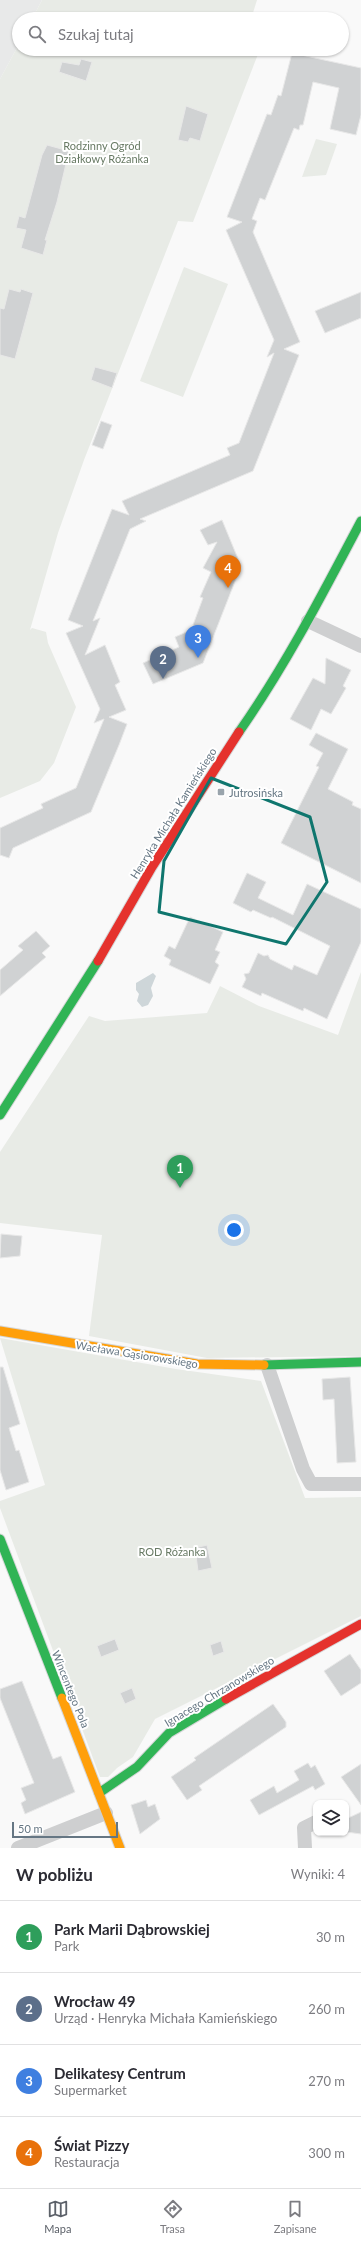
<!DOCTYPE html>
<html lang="pl">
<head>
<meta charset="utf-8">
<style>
	body { margin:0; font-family:Lato,sans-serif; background:#f7f7f7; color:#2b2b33 }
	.controls { position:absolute; right:12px; bottom:12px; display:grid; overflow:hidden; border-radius:8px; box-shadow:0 1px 3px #0004 }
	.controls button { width:36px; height:36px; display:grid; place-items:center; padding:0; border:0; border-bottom:1px solid #e1e1e2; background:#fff; color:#2b2b33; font:20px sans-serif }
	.scale { position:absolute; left:12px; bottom:10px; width:106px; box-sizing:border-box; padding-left:4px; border:2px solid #657683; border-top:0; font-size:11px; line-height:14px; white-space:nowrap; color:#657683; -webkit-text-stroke:3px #fff; paint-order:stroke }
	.you { position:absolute; left:234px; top:1230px; width:14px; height:14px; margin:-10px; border:3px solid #fff; border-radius:50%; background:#1a73e8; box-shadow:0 0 0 6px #1a73e833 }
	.badge { display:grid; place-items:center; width:26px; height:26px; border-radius:50%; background:#5c6169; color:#fff; font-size:13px; font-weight:700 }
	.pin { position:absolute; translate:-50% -33px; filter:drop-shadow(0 1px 2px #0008) }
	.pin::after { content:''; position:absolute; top:21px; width:14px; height:12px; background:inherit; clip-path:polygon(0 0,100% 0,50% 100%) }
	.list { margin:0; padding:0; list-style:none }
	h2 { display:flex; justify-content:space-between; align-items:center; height:52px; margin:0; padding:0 16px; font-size:17px }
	h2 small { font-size:13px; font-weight:400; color:#7c7c81 }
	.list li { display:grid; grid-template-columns:26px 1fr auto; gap:12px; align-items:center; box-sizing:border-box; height:72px; padding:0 16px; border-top:1px solid #e1e1e2 }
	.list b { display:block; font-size:15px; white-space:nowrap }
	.list p { margin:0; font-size:13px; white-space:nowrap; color:#7c7c81 }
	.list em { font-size:13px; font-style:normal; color:#7c7c81 }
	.icon { flex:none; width:22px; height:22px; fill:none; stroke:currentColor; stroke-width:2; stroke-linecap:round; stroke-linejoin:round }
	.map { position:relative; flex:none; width:361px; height:1848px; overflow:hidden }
	.search { position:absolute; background:#fff; box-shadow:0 1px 3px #0004; left:12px; right:12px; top:12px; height:44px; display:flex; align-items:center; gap:10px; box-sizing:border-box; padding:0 14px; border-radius:22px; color:#7c7c81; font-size:15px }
	.sheet { height:340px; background:#fff }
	nav { display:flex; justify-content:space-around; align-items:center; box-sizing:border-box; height:56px; border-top:1px solid #e1e1e2; background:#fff; font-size:11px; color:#7c7c81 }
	nav a { display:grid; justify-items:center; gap:2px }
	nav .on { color:#5c6169 }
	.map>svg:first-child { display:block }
</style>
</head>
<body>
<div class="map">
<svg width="361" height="1848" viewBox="0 0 361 1848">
	<rect width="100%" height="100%" fill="#f9f9f9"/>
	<polygon fill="#e8e9e9" points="0,0 42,0 32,19 19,19 19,44 0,79"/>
	<g fill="#e8ebe6">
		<polygon points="42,0 257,0 251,19 32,19"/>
		<polygon points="19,44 19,49 260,49 193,222 178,221 84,460 58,533 30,630 32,628 46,632 48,643 76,707 54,763 40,781 0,798 0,79"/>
		<polygon points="316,139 337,144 326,175 302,177"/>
		<polygon points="184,267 228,284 183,397 140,381"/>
		<polygon points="361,972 361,1356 207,1358 89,1336 102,1235 0,1223 0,1152 89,1016 105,1021 207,1013 220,986 259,1006 338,1035"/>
		<polygon points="0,1338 176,1369 261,1381 305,1498 361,1497 361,1616 155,1719 133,1757 117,1768 108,1777 100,1777 0,1508 0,1501 45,1485"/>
	</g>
	<polygon fill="#ced6d9" points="153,973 156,976 151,988 153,996 148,1005 142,1007 137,1001 139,994 136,990 136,983"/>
	<g fill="#d0d2d3" stroke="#e8e8e8">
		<polygon points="292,53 361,68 361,115 356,135 330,129 339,88 313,82 303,125 300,125 299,130 294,128 265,200 260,198 252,219 257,221 253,232 300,342 284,349 299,355 253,471 140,519 146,521 130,529 93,621 100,618 85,655 105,645 120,682 115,685 126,710 109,717 127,724 119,745 91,812 13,848 9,858 0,855 0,828 43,808 41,804 76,788 104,719 94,723 100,709 66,633 83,626 68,620 112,509 129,515 122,501 230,455 227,448 239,443 274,353 267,357 274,340 226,230 242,222 227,217 267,114 271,115 278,95 281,96"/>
		<polygon points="81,59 92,62 86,81 59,72 62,62 79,65"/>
		<polygon points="186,106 208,114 200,141 190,138 188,142 178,140"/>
		<polygon points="47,145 69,151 57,202 45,240 47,240 43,255 21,248 26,230 16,228 19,216 25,218 42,155"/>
		<polygon points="9,289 20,292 21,289 33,293 15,359 0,355 0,308 4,309"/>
		<polygon points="361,292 361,318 325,333 315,311"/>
		<polygon points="95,367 117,373 112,388 91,380"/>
		<polygon points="101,421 112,425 103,449 92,445"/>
		<polygon points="222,520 241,566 203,663 153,684 143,663 179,647 175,637 198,627 193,625 203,598 200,597 211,572 203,568 217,542 208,545 200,530"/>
		<polygon points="326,658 351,670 343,686 346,688 331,714 321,709 311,730 290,719 313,678 325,684"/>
		<polygon points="316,733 348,749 328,789 353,802 352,805 361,809 361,883 281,843 319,767 316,766 323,753 309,745"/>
		<polygon points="247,873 266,882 258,898 293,915 307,884 361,909 361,942 327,1019 304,1008 303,1011 262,993 261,996 242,987 246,979 244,974 249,973 258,953 264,956 268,955 270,959 292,970 294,965 317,975 330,946 272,917 271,918 253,910 251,912 233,903"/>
		<polygon points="190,917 223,932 215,950 220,952 215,962 219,965 210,984 169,965 171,960 164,956 169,946 175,949"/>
		<polygon points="36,931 50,946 42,953 46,957 0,996 0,970 23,950 18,946"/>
		<polygon points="1,1234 22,1236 20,1256 0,1258"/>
		<polygon points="0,1367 3,1367 20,1424 9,1428 16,1451 19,1450 29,1482 6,1490 0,1470"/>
		<polygon points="350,1377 356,1462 337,1463 334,1399 323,1400 322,1379"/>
		<polygon points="207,1545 212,1568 198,1571 195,1548"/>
		<polygon points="115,1639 119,1650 101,1657 97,1646"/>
		<polygon points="221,1641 224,1652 213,1656 210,1645"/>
		<polygon points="350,1654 361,1670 361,1683 341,1696 324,1671"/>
		<polygon points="22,1681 53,1759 61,1756 75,1792 25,1814 21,1803 26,1800 21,1788 34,1783 0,1698 0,1689"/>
		<polygon points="132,1688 136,1699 125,1704 120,1693"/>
		<polygon points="273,1704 286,1722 286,1727 199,1786 202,1790 187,1800 171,1777 196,1760 194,1758"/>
		<polygon points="308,1763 311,1768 315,1765 325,1784 315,1790 313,1786 259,1815 250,1800 274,1786 277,1793 299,1780 294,1771"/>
		<polygon points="361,1764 361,1805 341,1777"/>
		<polygon points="146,1800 148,1807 155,1804 160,1819 140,1834 131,1805"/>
		<polygon points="361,1812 361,1834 346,1832 346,1819"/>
	</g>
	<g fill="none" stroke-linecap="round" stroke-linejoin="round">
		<g stroke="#d5d6d7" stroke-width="11">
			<g id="fast">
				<path d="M239,732C286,665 323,593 361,521"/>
				<polyline points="0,1115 98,961"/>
				<polyline points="264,1365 361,1362"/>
				<polyline points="0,1539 62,1698"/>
				<polyline points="99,1793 137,1767 169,1733 226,1699"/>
			</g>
		</g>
		<g stroke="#d5d6d7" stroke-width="11">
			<g id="slow">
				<polyline points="0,1331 197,1364 264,1365"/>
				<polyline points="62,1698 120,1848"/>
			</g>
		</g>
		<g stroke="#d5d6d7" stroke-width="11">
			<g id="jam">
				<polyline points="98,961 152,867 239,732"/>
				<polyline points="226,1699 361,1624"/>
			</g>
		</g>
		<g stroke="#cecfd0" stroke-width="14">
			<polyline points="308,621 361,646"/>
			<polyline points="267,1365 303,1469 311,1484 361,1484"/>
			<polyline points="18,1848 106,1813"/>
			<polyline points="305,1848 304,1828 316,1822"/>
		</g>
		<use href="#fast" stroke="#30b455" stroke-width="9"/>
		<use href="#slow" stroke="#ff9f0a" stroke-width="9"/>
		<use href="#jam" stroke="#e5322d" stroke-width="9"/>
	</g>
	<path fill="none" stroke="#0f766e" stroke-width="3" stroke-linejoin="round" d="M211,778L310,817L327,882L286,944L159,912L164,861Z"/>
	<rect fill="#99a4ac" stroke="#fff" stroke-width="1.5" x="217" y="788" width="8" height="8" rx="2"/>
	<g text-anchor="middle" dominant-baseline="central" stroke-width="4" stroke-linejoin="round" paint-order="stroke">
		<g font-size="11" fill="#687a64" stroke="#fff">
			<text x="102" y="145">Rodzinny Ogród<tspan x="102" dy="13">Działkowy Różanka</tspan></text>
			<text x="172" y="1551">ROD Różanka</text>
		</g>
		<g font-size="11" fill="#657683" stroke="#fff" text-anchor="start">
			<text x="229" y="792">Jutrosińska</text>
		</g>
		<g font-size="11" fill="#657683" stroke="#fff">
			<text transform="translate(173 813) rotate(-58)">Henryka Michała Kamieńskiego</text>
			<text transform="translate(137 1354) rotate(9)">Wacława Gąsiorowskiego</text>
			<text transform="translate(71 1689) rotate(68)">Wincentego Pola</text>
			<text transform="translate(219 1691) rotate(-31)">Ignacego Chrzanowskiego</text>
		</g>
	</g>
</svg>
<div class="controls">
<button><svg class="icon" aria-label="layers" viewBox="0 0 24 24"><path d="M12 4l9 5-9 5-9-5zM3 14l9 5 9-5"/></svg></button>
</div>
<div class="scale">50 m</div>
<div class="you"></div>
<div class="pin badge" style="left:180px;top:1188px;background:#2e9e5b">1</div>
<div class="pin badge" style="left:163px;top:679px;background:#5c6f8a">2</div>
<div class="pin badge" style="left:198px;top:658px;background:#3f7fe0">3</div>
<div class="pin badge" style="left:228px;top:588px;background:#e8710a">4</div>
<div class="search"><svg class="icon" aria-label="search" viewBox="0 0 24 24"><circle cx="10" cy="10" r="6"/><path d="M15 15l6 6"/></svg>Szukaj tutaj</div>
</div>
<section class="sheet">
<h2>W pobliżu<small>Wyniki: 4</small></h2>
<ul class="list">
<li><span class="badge" style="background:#2e9e5b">1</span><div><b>Park Marii Dąbrowskiej</b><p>Park</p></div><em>30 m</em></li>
<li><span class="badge" style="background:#5c6f8a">2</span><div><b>Wrocław 49</b><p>Urząd · Henryka Michała Kamieńskiego</p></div><em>260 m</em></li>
<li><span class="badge" style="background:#3f7fe0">3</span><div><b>Delikatesy Centrum</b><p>Supermarket</p></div><em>270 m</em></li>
<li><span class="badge" style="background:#e8710a">4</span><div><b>Świat Pizzy</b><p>Restauracja</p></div><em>300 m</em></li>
</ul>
</section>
<nav>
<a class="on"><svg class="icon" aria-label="map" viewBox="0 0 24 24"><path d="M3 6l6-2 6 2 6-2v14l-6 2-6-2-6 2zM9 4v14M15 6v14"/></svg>Mapa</a>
<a><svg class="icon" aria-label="directions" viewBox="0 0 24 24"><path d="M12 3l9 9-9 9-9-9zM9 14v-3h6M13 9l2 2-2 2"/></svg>Trasa</a>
<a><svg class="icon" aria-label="saved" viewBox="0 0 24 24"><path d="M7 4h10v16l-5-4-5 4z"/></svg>Zapisane</a>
</nav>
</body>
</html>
